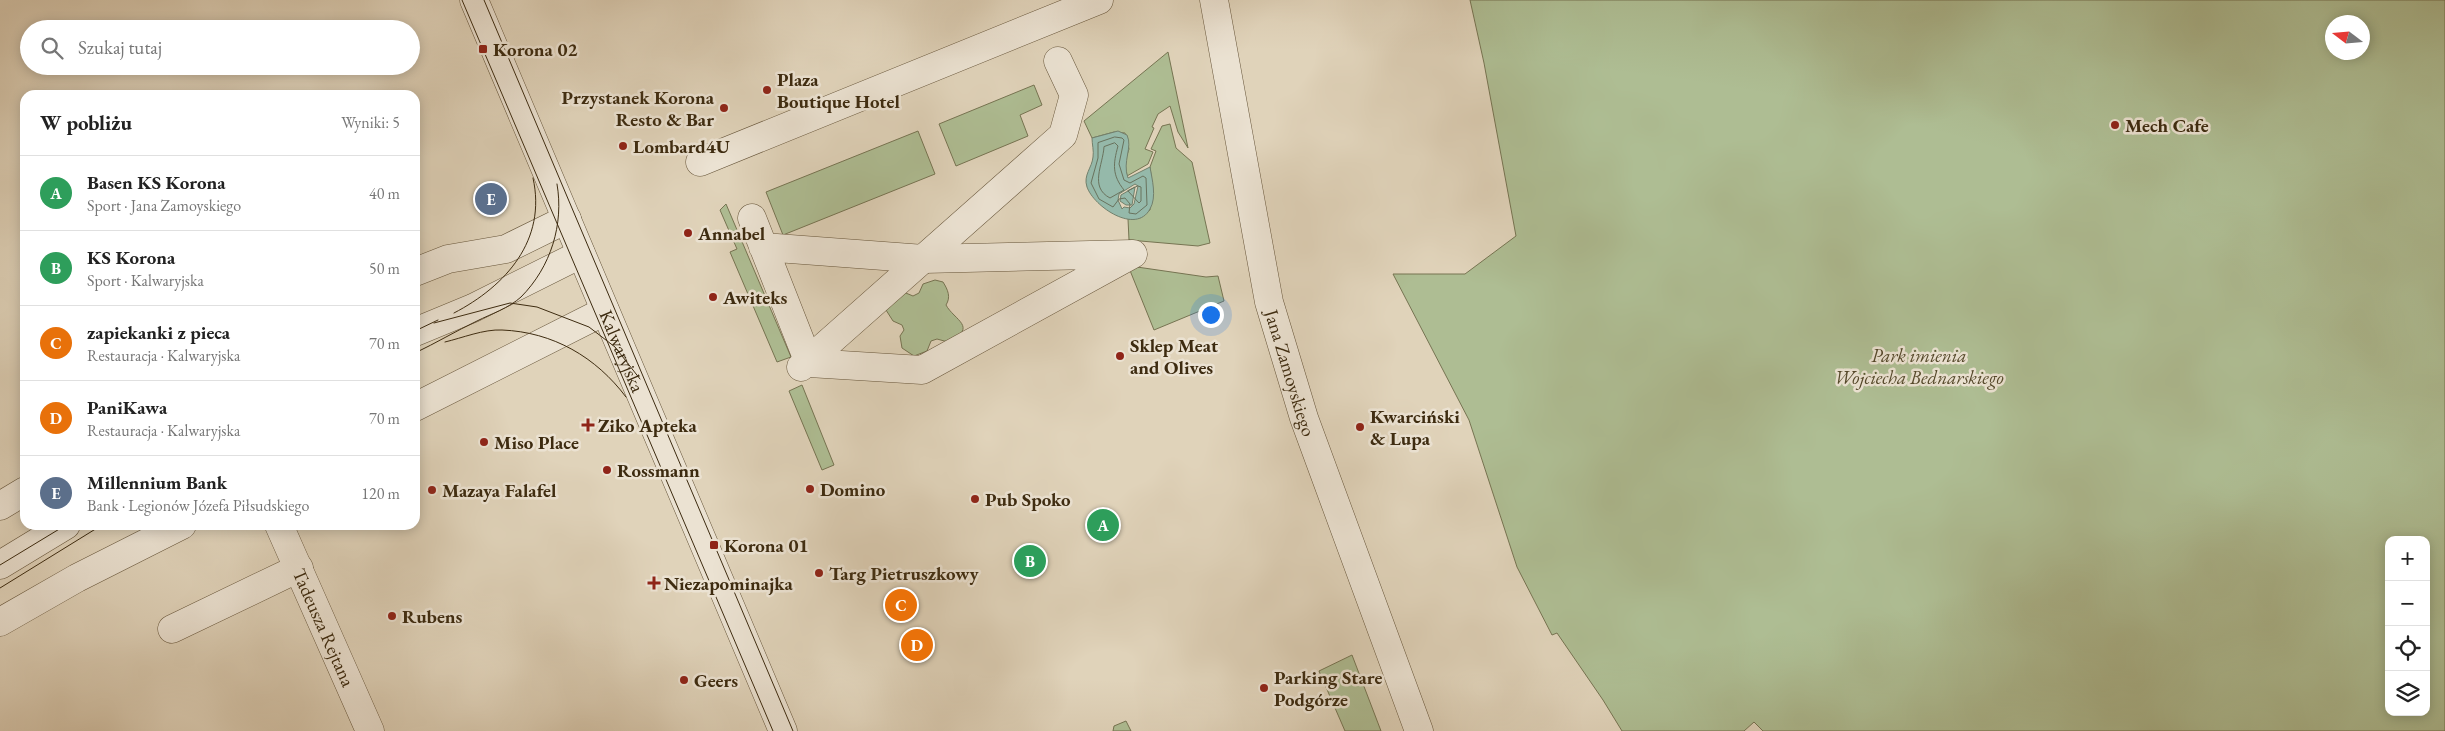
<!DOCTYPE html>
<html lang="pl">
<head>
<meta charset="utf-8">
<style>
	body { margin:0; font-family:"EB Garamond",serif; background:#f6f6f6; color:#222 }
	.controls { position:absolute; right:15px; bottom:15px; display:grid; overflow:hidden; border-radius:10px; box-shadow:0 2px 12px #0003 }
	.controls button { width:45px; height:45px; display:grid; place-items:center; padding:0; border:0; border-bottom:1px solid #e0e0e0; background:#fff; color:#222; font:25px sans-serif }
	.compass { position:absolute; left:2325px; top:15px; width:45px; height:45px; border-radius:50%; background:#fff; box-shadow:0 2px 12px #0003; rotate:286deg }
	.you { position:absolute; left:1210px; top:314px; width:18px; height:18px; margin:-12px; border:4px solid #fff; border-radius:50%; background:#1a73e8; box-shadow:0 0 0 8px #1a73e833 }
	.badge { display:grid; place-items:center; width:32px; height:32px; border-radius:50%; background:#ea580c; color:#fff; font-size:16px; font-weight:700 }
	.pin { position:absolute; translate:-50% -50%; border:2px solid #fff; box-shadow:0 1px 5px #0006 }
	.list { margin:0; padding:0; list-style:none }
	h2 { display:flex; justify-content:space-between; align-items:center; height:65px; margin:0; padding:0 20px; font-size:21px }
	h2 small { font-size:16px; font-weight:400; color:#767676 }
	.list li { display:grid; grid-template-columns:32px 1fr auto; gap:15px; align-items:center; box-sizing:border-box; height:75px; padding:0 20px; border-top:1px solid #e0e0e0 }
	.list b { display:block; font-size:19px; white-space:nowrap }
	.list p { margin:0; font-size:16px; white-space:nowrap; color:#767676 }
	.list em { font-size:16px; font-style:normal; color:#767676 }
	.icon { flex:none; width:28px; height:28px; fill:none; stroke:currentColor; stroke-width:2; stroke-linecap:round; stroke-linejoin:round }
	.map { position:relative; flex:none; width:2445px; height:731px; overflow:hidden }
	.search { position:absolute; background:#fff; box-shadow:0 2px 12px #0003; left:20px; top:20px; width:400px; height:55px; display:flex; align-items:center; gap:12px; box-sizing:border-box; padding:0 18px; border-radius:28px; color:#767676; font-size:19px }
	.panel { position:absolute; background:#fff; box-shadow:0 2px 12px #0003; left:20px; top:90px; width:400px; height:440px; border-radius:15px }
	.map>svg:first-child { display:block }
</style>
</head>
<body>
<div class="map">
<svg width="2445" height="731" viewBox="0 0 2445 731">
	<rect width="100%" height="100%" fill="#e0d3ba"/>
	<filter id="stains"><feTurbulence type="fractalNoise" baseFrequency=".004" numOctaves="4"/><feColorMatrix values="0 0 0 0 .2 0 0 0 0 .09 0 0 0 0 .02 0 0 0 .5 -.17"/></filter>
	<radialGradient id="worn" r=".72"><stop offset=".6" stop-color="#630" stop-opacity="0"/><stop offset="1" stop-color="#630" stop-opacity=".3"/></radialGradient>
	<g fill="#aebd93" stroke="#767452" fill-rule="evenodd">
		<path d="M1470,0H2445V731H1763L1754,722L1744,731H1622L1603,700L1557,633L1552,635L1517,567L1469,420L1393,274H1465L1516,236L1484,63ZM2332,22H2362V52H2332ZM2389,540H2426V712H2389Z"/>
		<polygon points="1168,52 1188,148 1178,132 1170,106 1158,114 1152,127 1154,128 1145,149 1153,152 1148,164 1127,176 1124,164 1129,149 1125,133 1114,132 1092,138 1084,121"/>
		<polygon points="1034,85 1042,105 1020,115 1028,136 956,166 939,124"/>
		<polygon points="1170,124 1176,148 1192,162 1210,243 1198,246 1129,240 1128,219 1140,218 1150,210 1152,183 1150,167 1156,151 1151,149 1162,126"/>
		<polygon points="918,131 935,174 783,235 766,192"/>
		<polygon points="726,204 791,357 777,362 730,252 737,249 720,210"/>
		<polygon points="1137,267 1206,277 1218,276 1224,301 1154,330 1129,268"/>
		<path d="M935,280L943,282C948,290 951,297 946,305C954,320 979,327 948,342L937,339L931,341L927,351L914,356L902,348L900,336L904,330L902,325L893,321L886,310L901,291L913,296L919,293L923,284Z"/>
		<polygon points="802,385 834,465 822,470 789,391"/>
		<polygon points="1352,655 1381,731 1345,731 1319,671"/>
		<polygon points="1126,721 1131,731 1113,731 1114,726"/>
	</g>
	<g fill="#95b9aa" stroke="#72806c" fill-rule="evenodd">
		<path d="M1118,131L1127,135C1133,148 1122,161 1128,178L1150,167C1152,179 1157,197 1150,209C1136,235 1094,207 1087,187C1083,175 1092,168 1093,157C1094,151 1092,144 1092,138ZM1135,184L1138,186L1134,204L1130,208L1124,207L1122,209L1118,200L1119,194Z"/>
		<polygon points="1135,187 1132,205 1126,205 1120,201 1121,195"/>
	</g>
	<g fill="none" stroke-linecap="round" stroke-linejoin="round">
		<g stroke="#69725d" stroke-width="1">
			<polygon points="1115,137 1122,138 1124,140 1119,164 1124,180 1130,183 1143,176 1146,178 1147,205 1136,214 1129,213 1130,204 1125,198 1119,199 1113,207 1099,199 1091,183 1098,158 1098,143"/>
			<path d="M1115,143L1118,146C1113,164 1112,175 1124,190L1110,198C1089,187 1103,165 1104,147Z"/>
			<polygon points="1138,186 1141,187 1141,201 1139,203 1128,191"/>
		</g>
		<g stroke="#66553a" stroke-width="29">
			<g id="minor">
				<path id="s1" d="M474,0L783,731"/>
				<path id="s2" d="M1214,0L1269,302L1304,418L1419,731"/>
				<polyline points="700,162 1099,0"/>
				<polyline points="752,218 809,363 922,370 1133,254 924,259 763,247"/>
				<polyline points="415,272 448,259 506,249 567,219"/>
				<polyline points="415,332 473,308 581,254"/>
				<polyline points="801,367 1063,135 1074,95 1058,61"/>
				<polyline points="415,407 605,311"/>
				<polyline points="0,506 25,491"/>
				<path id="s3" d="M279,525L370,731"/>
				<polyline points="0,565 66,525"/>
				<polyline points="0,622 77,578 182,525"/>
				<polyline points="172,629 299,568"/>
			</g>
		</g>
		<use href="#minor" stroke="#ebe2d2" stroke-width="28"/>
		<g stroke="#3d2b10" stroke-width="1">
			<polyline points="462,0 773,731"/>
			<polyline points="484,0 793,731"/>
			<path d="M454,313C506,286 547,240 533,178"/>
			<polyline points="434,323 510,303 537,307 589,327 615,347 640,379"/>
			<polyline points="415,331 438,320"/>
			<path d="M445,342C462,338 484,329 502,330C553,332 596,357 626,397"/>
			<path d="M415,353C436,343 456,331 477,321C491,314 509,308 521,297C551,267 564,224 557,184"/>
			<polyline points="0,565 66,525"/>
			<polyline points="0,588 102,525"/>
		</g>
	</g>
	<g fill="#8f2418" stroke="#ebe2d2" stroke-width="2">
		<rect x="478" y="44" width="10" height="10" rx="2.5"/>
		<circle cx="767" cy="90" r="5"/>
		<circle cx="724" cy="108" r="5"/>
		<circle cx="2115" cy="125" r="5"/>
		<circle cx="623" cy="146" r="5"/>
		<circle cx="688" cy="233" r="5"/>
		<circle cx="713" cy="297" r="5"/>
		<circle cx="1120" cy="356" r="5"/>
		<path d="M585.5 417.5h5v5h5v5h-5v5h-5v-5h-5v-5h5z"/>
		<circle cx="1360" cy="427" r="5"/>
		<circle cx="484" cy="442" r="5"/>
		<circle cx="607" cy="470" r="5"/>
		<circle cx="810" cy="489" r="5"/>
		<circle cx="432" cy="490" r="5"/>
		<circle cx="975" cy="499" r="5"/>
		<rect x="709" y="540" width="10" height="10" rx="2.5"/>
		<circle cx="819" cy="573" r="5"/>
		<path d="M651.5 575.5h5v5h5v5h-5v5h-5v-5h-5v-5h5z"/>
		<circle cx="392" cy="616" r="5"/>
		<circle cx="684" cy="680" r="5"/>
		<circle cx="1264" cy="688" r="5"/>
	</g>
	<g text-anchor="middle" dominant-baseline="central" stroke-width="5" stroke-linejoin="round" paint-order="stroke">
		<g font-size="19" font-weight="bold" fill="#3d2b10" stroke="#ebe2d2" text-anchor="start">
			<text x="493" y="49">Korona 02</text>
			<text x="777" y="79">Plaza<tspan x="777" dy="22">Boutique Hotel</tspan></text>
			<text x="714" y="97" text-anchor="end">Przystanek Korona<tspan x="714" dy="22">Resto &amp; Bar</tspan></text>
			<text x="2125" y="125">Mech Cafe</text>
			<text x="633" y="146">Lombard4U</text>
			<text x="698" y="233">Annabel</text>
			<text x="723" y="297">Awiteks</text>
			<text x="1130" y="345">Sklep Meat<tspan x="1130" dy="22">and Olives</tspan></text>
			<text x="1370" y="416">Kwarciński<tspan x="1370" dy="22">&amp; Lupa</tspan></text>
			<text x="598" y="425">Ziko Apteka</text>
			<text x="494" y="442">Miso Place</text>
			<text x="617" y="470">Rossmann</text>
			<text x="820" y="489">Domino</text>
			<text x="442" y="490">Mazaya Falafel</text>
			<text x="985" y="499">Pub Spoko</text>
			<text x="724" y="545">Korona 01</text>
			<text x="829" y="573">Targ Pietruszkowy</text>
			<text x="664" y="583">Niezapominajka</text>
			<text x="402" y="616">Rubens</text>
			<text x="1274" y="677">Parking Stare<tspan x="1274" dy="22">Podgórze</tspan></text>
			<text x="694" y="680">Geers</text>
		</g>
		<g font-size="19" fill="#3d2b10" stroke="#ebe2d2">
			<text stroke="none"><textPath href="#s1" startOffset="381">Kalwaryjska</textPath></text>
			<text stroke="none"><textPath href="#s2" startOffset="381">Jana Zamoyskiego</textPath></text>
			<text stroke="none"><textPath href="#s3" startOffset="112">Tadeusza Rejtana</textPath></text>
		</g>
		<g font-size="19" font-style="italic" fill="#54482a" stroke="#ebe2d2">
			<text x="1919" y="355">Park imienia<tspan x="1919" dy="22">Wojciecha Bednarskiego</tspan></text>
		</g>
	</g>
	<rect width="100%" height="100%" filter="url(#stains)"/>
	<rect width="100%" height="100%" fill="url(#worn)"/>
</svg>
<div class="controls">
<button>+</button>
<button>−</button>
<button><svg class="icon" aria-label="locate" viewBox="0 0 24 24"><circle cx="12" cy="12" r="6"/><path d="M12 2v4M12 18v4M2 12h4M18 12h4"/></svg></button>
<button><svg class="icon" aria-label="layers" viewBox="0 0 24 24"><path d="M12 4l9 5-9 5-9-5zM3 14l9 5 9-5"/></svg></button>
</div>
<svg class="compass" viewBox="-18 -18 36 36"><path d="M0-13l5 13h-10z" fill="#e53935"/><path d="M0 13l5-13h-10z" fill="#767676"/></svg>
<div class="you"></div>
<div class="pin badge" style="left:1103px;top:525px;background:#2e9e5b">A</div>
<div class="pin badge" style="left:1030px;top:561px;background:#2e9e5b">B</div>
<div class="pin badge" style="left:901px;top:605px;background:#e8710a">C</div>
<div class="pin badge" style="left:917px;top:645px;background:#e8710a">D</div>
<div class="pin badge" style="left:491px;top:199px;background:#5c6f8a">E</div>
<div class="search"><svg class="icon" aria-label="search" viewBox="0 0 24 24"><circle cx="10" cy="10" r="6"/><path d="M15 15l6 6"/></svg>Szukaj tutaj</div>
<section class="panel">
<h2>W pobliżu<small>Wyniki: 5</small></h2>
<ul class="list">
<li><span class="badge" style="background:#2e9e5b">A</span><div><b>Basen KS Korona</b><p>Sport · Jana Zamoyskiego</p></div><em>40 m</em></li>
<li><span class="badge" style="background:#2e9e5b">B</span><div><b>KS Korona</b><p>Sport · Kalwaryjska</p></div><em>50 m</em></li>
<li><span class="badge" style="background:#e8710a">C</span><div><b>zapiekanki z pieca</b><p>Restauracja · Kalwaryjska</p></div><em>70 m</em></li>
<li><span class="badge" style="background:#e8710a">D</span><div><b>PaniKawa</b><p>Restauracja · Kalwaryjska</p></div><em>70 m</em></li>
<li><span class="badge" style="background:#5c6f8a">E</span><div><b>Millennium Bank</b><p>Bank · Legionów Józefa Piłsudskiego</p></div><em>120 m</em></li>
</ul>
</section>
</div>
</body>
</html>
